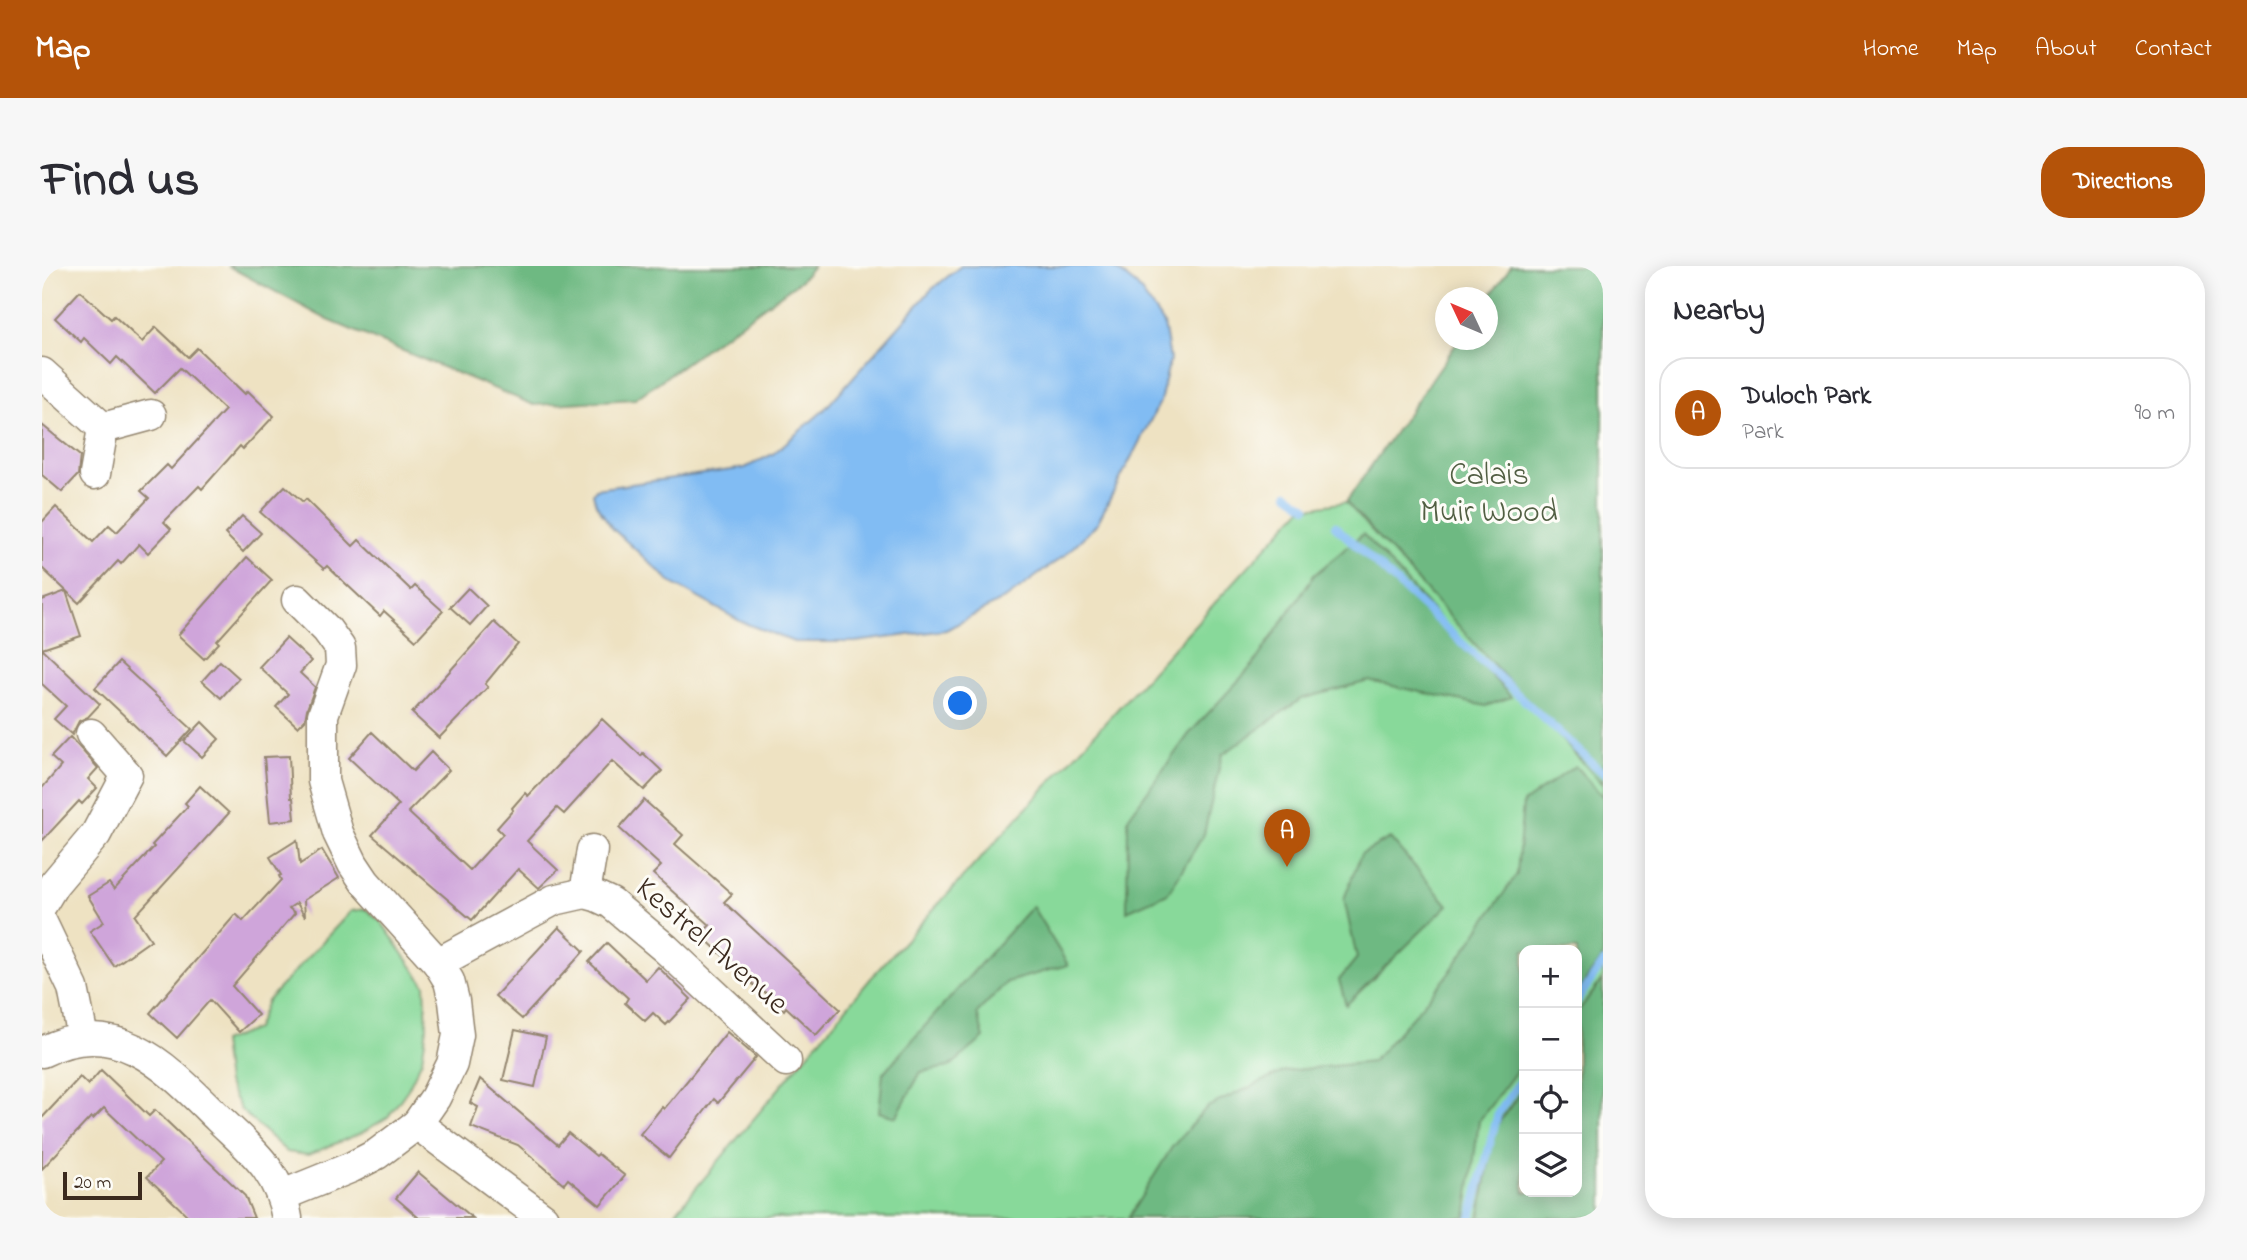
<!DOCTYPE html>
<html lang="en">
<head>
<meta charset="utf-8">
<style>
	body { margin:0; font-family:"Indie Flower",sans-serif; background:#f7f7f7; color:#2b2b33 }
	.controls { position:absolute; right:21px; bottom:21px; display:grid; overflow:hidden; border-radius:14px; box-shadow:0 4px 18px #0003 }
	.controls button { width:63px; height:63px; display:grid; place-items:center; padding:0; border:0; border-bottom:2px solid #e1e1e2; background:#fff; color:#2b2b33; font:35px sans-serif }
	.compass { position:absolute; left:1393px; top:21px; width:63px; height:63px; border-radius:50%; background:#fff; box-shadow:0 4px 18px #0003; rotate:314deg }
	.scale { position:absolute; left:21px; bottom:18px; width:79px; box-sizing:border-box; padding-left:7px; border:4px solid #3b2a1e; border-top:0; font-size:19px; line-height:24px; white-space:nowrap; color:#3b2a1e; -webkit-text-stroke:5px #fdfcf7; paint-order:stroke }
	.you { position:absolute; left:919px; top:438px; width:24px; height:24px; margin:-18px; border:5px solid #fff; border-radius:50%; background:#1a73e8; box-shadow:0 0 0 10px #1a73e833 }
	.badge { display:grid; place-items:center; width:46px; height:46px; border-radius:50%; background:#b45309; color:#fff; font-size:23px; font-weight:700 }
	.pin { position:absolute; translate:-50% -58px; filter:drop-shadow(0 2px 4px #0008) }
	.pin::after { content:''; position:absolute; top:37px; width:24px; height:21px; background:inherit; clip-path:polygon(0 0,100% 0,50% 100%) }
	.list { margin:0; padding:0; list-style:none }
	h2 { display:flex; justify-content:space-between; align-items:center; height:91px; margin:0; padding:0 28px; font-size:30px }
	h2 small { font-size:23px; font-weight:400; color:#7c7c81 }
	.list li { display:grid; grid-template-columns:46px 1fr auto; gap:21px; align-items:center; box-sizing:border-box; height:112px; margin:0 14px 14px; padding:0 14px; border:2px solid #e1e1e2; border-radius:28px }
	.list b { display:block; font-size:26px; white-space:nowrap }
	.list p { margin:0; font-size:23px; white-space:nowrap; color:#7c7c81 }
	.list em { font-size:23px; font-style:normal; color:#7c7c81 }
	.icon { flex:none; width:38px; height:38px; fill:none; stroke:currentColor; stroke-width:2; stroke-linecap:round; stroke-linejoin:round }
	.map { position:relative; flex:none; width:1561px; height:952px; overflow:hidden; border-radius:28px }
	header { display:flex; align-items:center; gap:42px; box-sizing:border-box; height:98px; padding:0 35px; background:#b45309; color:#fff }
	header strong { font-size:33px }
	nav { display:flex; gap:38px; margin-inline-start:auto; font-size:24px }
	.intro { display:flex; align-items:center; justify-content:space-between; box-sizing:border-box; height:168px; padding:0 42px }
	h1 { margin:0; font-size:49px }
	.button { padding:18px 32px; border-radius:28px; background:#b45309; color:#fff; font-size:24px; font-weight:700 }
	main { display:flex; gap:42px; padding:0 42px }
	aside { flex:1; background:#fff; border-radius:28px; box-shadow:0 4px 18px #0003 }
	.map>svg:first-child { display:block }
</style>
</head>
<body>
<header>
<strong>Map</strong>
<nav><a>Home</a><a>Map</a><a>About</a><a>Contact</a></nav>
</header>
<div class="intro"><h1>Find us</h1><a class="button">Directions</a></div>
<main>
<div class="map">
<svg width="1561" height="952" viewBox="0 0 1561 952">
	<rect width="100%" height="100%" fill="#fdfcf7"/>
	<filter id="ink" filterUnits="userSpaceOnUse"><feTurbulence type="fractalNoise" baseFrequency=".0143" numOctaves="2"/><feDisplacementMap in="SourceGraphic" scale="14" xChannelSelector="R" yChannelSelector="G"/><feConvolveMatrix kernelMatrix="1 2 1 2 8 2 1 2 1" color-interpolation-filters="sRGB"/></filter>
	<filter id="wash" filterUnits="userSpaceOnUse"><feTurbulence type="fractalNoise" baseFrequency=".00686" numOctaves="4" result="noise"/><feDisplacementMap in="SourceGraphic" scale="28" xChannelSelector="R" yChannelSelector="G"/><feGaussianBlur stdDeviation="1.57" result="paint"/><feColorMatrix in="noise" values="0 0 0 0 0 0 0 0 0 0 0 0 0 0 0 0 0 1.4 0 .05"/><feComposite in="paint" operator="in"/></filter>
	<g filter="url(#wash)">
		<rect width="100%" height="100%" fill="#eee2c2"/>
		<g fill="#88d99a" stroke="#62825c" stroke-width="2">
			<polygon points="1304,236 1561,519 1561,712 1535,748 1535,684 1482,684 1482,820 1451,864 1437,952 629,952 835,705 1259,243"/>
			<polygon points="324,643 340,657 383,719 385,761 380,794 366,823 346,851 319,867 266,889 245,886 199,844 185,817 180,776 214,763 225,735 309,645"/>
		</g>
		<g fill="#6eb982" stroke="#547250" stroke-width="2">
			<polygon points="186,0 771,0 759,14 593,133 492,139 286,54"/>
			<polygon points="1469,0 1561,0 1561,519 1304,236 1417,74 1446,74 1446,33"/>
			<polygon points="1321,268 1469,431 1444,440 1327,415 1259,433 1180,489 1162,568 1126,627 1085,645 1086,552 1147,468 1211,399 1272,309"/>
			<polygon points="1533,500 1561,531 1561,691 1535,726 1535,684 1482,684 1482,795 1437,855 1424,952 1086,952 1130,881 1165,841 1243,805 1330,796 1403,713 1475,608 1481,537"/>
			<polygon points="1348,572 1406,639 1304,739 1297,714 1315,692 1302,633 1319,588"/>
			<polygon points="990,640 1026,699 965,716 935,747 942,772 907,801 879,806 854,851 837,846 841,807"/>
			<polygon points="1561,714 1561,952 1438,952 1452,864 1482,821 1482,926 1535,926 1535,746"/>
		</g>
		<polygon fill="#81bcf3" stroke="#5e7388" stroke-width="2" points="919,0 1070,0 1095,20 1122,58 1128,93 1118,136 1055,258 1023,289 966,331 904,364 813,376 752,376 700,356 630,317 570,262 554,238 551,228 554,223 703,202 731,188 782,144 889,24"/>
		<g fill="none" stroke-linecap="round" stroke-linejoin="round">
			<g stroke="#81bcf3" stroke-width="8">
				<polyline points="1246,228 1265,241"/>
				<polyline points="1293,260 1561,507"/>
				<polyline points="1535,735 1561,697"/>
				<polyline points="1429,952 1456,847 1482,809"/>
			</g>
		</g>
		<g id="blocks">
			<g fill="#cfa5da">
				<polygon points="38,25 69,53 72,50 100,76 114,61 146,91 155,82 203,128 206,125 232,150 201,183 198,180 160,223 157,220 122,256 129,263 106,287 97,278 79,298 76,295 37,337 0,302 0,256 14,241 51,276 67,259 75,266 107,232 99,225 125,199 129,203 183,144 138,102 113,127 75,91 69,98 42,72 39,76 13,52"/>
				<polygon points="0,159 38,190 36,209 20,226 0,209"/>
				<polygon points="243,220 261,236 264,233 311,280 317,274 369,324 373,320 401,345 374,374 342,345 338,350 285,300 282,303 218,246"/>
				<polygon points="200,250 219,267 201,286 183,268"/>
				<polygon points="205,291 230,314 175,375 177,377 162,393 136,369"/>
				<polygon points="426,322 445,340 428,359 408,341"/>
				<polygon points="24,325 39,370 0,383 58,438 46,451 37,455 30,469 12,453 24,440 0,418 0,334"/>
				<polygon points="452,356 476,378 443,418 446,421 397,472 370,447"/>
				<polygon points="244,372 269,395 258,407 273,421 265,443 263,454 256,461 234,441 246,428 217,401"/>
				<polygon points="178,395 197,412 179,432 160,415"/>
				<polygon points="77,396 150,463 125,490 53,422"/>
				<polygon points="560,453 599,490 601,487 620,505 602,524 570,495 522,548 515,542 485,575 516,604 497,622 476,603 430,654 330,569 357,539 307,492 330,466 371,505 389,486 407,504 366,546 428,604 461,568 455,562 471,544 470,542 483,527 486,530"/>
				<polygon points="160,456 177,473 160,491 142,475"/>
				<polygon points="28,471 56,502 46,513 55,522 40,538 37,535 0,575 0,522 19,500 9,491"/>
				<polygon points="247,490 249,532 251,532 253,553 228,556 222,491"/>
				<polygon points="158,520 187,547 93,650 109,674 72,700 48,665 62,656 46,630 67,617 72,624 112,581 110,579 146,540 143,537"/>
				<polygon points="602,534 641,569 633,578 690,628 682,636 798,743 774,769 744,741 742,744 714,718 713,720 659,669 668,659 611,608 619,600 577,562"/>
				<polygon points="255,574 258,598 280,584 297,612 262,634 263,651 255,637 247,642 253,647 190,720 216,749 197,766 168,734 135,772 108,747 194,648 201,655 239,614 237,610 239,609 228,591"/>
				<polygon points="517,661 542,685 480,753 453,730"/>
				<polygon points="565,677 604,714 616,701 649,733 624,759 611,747 603,755 583,737 586,732 547,696"/>
				<polygon points="473,764 504,771 493,821 461,814"/>
				<polygon points="685,766 714,791 676,837 672,833 627,892 598,868 620,841 622,843"/>
				<polygon points="59,804 107,850 113,844 203,930 212,952 148,952 105,911 119,896 62,842 51,853 49,851 0,903 0,852 38,811 46,819"/>
				<polygon points="438,813 516,879 526,867 554,890 556,888 583,910 558,939 526,913 522,918 476,879 429,861 436,841 428,837"/>
				<polygon points="376,906 431,952 377,952 354,932"/>
			</g>
		</g>
	</g>
	<g filter="url(#ink)">
		<use href="#blocks" fill-opacity="0" stroke="#948670" stroke-width="2"/>
		<g fill="none" stroke-linecap="round" stroke-linejoin="round">
			<g stroke="#948670" stroke-width="33">
				<g id="minor">
					<polyline points="0,107 61,162"/>
					<polyline points="53,208 61,162 109,149"/>
					<polyline points="255,334 285,364 298,382 299,399 281,449 281,515 296,567 311,598 323,616 396,697 407,715 412,735 416,769 410,798 393,832 375,858"/>
					<polyline points="543,627 550,584"/>
					<polyline points="0,638 12,618 54,568 85,509 49,468"/>
					<polyline points="0,657 31,722 41,772"/>
					<polyline points="396,697 512,634 543,627 554,630 569,637 624,683 744,795"/>
					<path d="M0,786C76,747 126,803 176,852C209,884 237,904 245,952"/>
					<polyline points="241,929 310,901 335,888 375,858 501,952"/>
				</g>
			</g>
			<use href="#minor" stroke="#fff" stroke-width="30"/>
		</g>
	</g>
	<g text-anchor="middle" dominant-baseline="central" stroke-width="6" stroke-linejoin="round" paint-order="stroke">
		<g font-size="32" fill="#525f43" stroke="#fdfcf7">
			<text x="1447" y="210">Calais<tspan x="1447" dy="37">Muir Wood</tspan></text>
		</g>
		<g font-size="32" fill="#3b2a1e" stroke="#fdfcf7">
			<text transform="translate(669 681) rotate(41)">Kestrel Avenue</text>
		</g>
	</g>
</svg>
<div class="controls">
<button>+</button>
<button>−</button>
<button><svg class="icon" aria-label="locate" viewBox="0 0 24 24"><circle cx="12" cy="12" r="6"/><path d="M12 2v4M12 18v4M2 12h4M18 12h4"/></svg></button>
<button><svg class="icon" aria-label="layers" viewBox="0 0 24 24"><path d="M12 4l9 5-9 5-9-5zM3 14l9 5 9-5"/></svg></button>
</div>
<svg class="compass" viewBox="-18 -18 36 36"><path d="M0-13l5 13h-10z" fill="#e53935"/><path d="M0 13l5-13h-10z" fill="#7c7c81"/></svg>
<div class="scale">20 m</div>
<div class="you"></div>
<div class="pin badge" style="left:1245px;top:601px">A</div>
</div>
<aside>
<h2>Nearby<small></small></h2>
<ul class="list">
<li><span class="badge">A</span><div><b>Duloch Park</b><p>Park</p></div><em>90 m</em></li>
</ul>
</aside>
</main>
</body>
</html>
